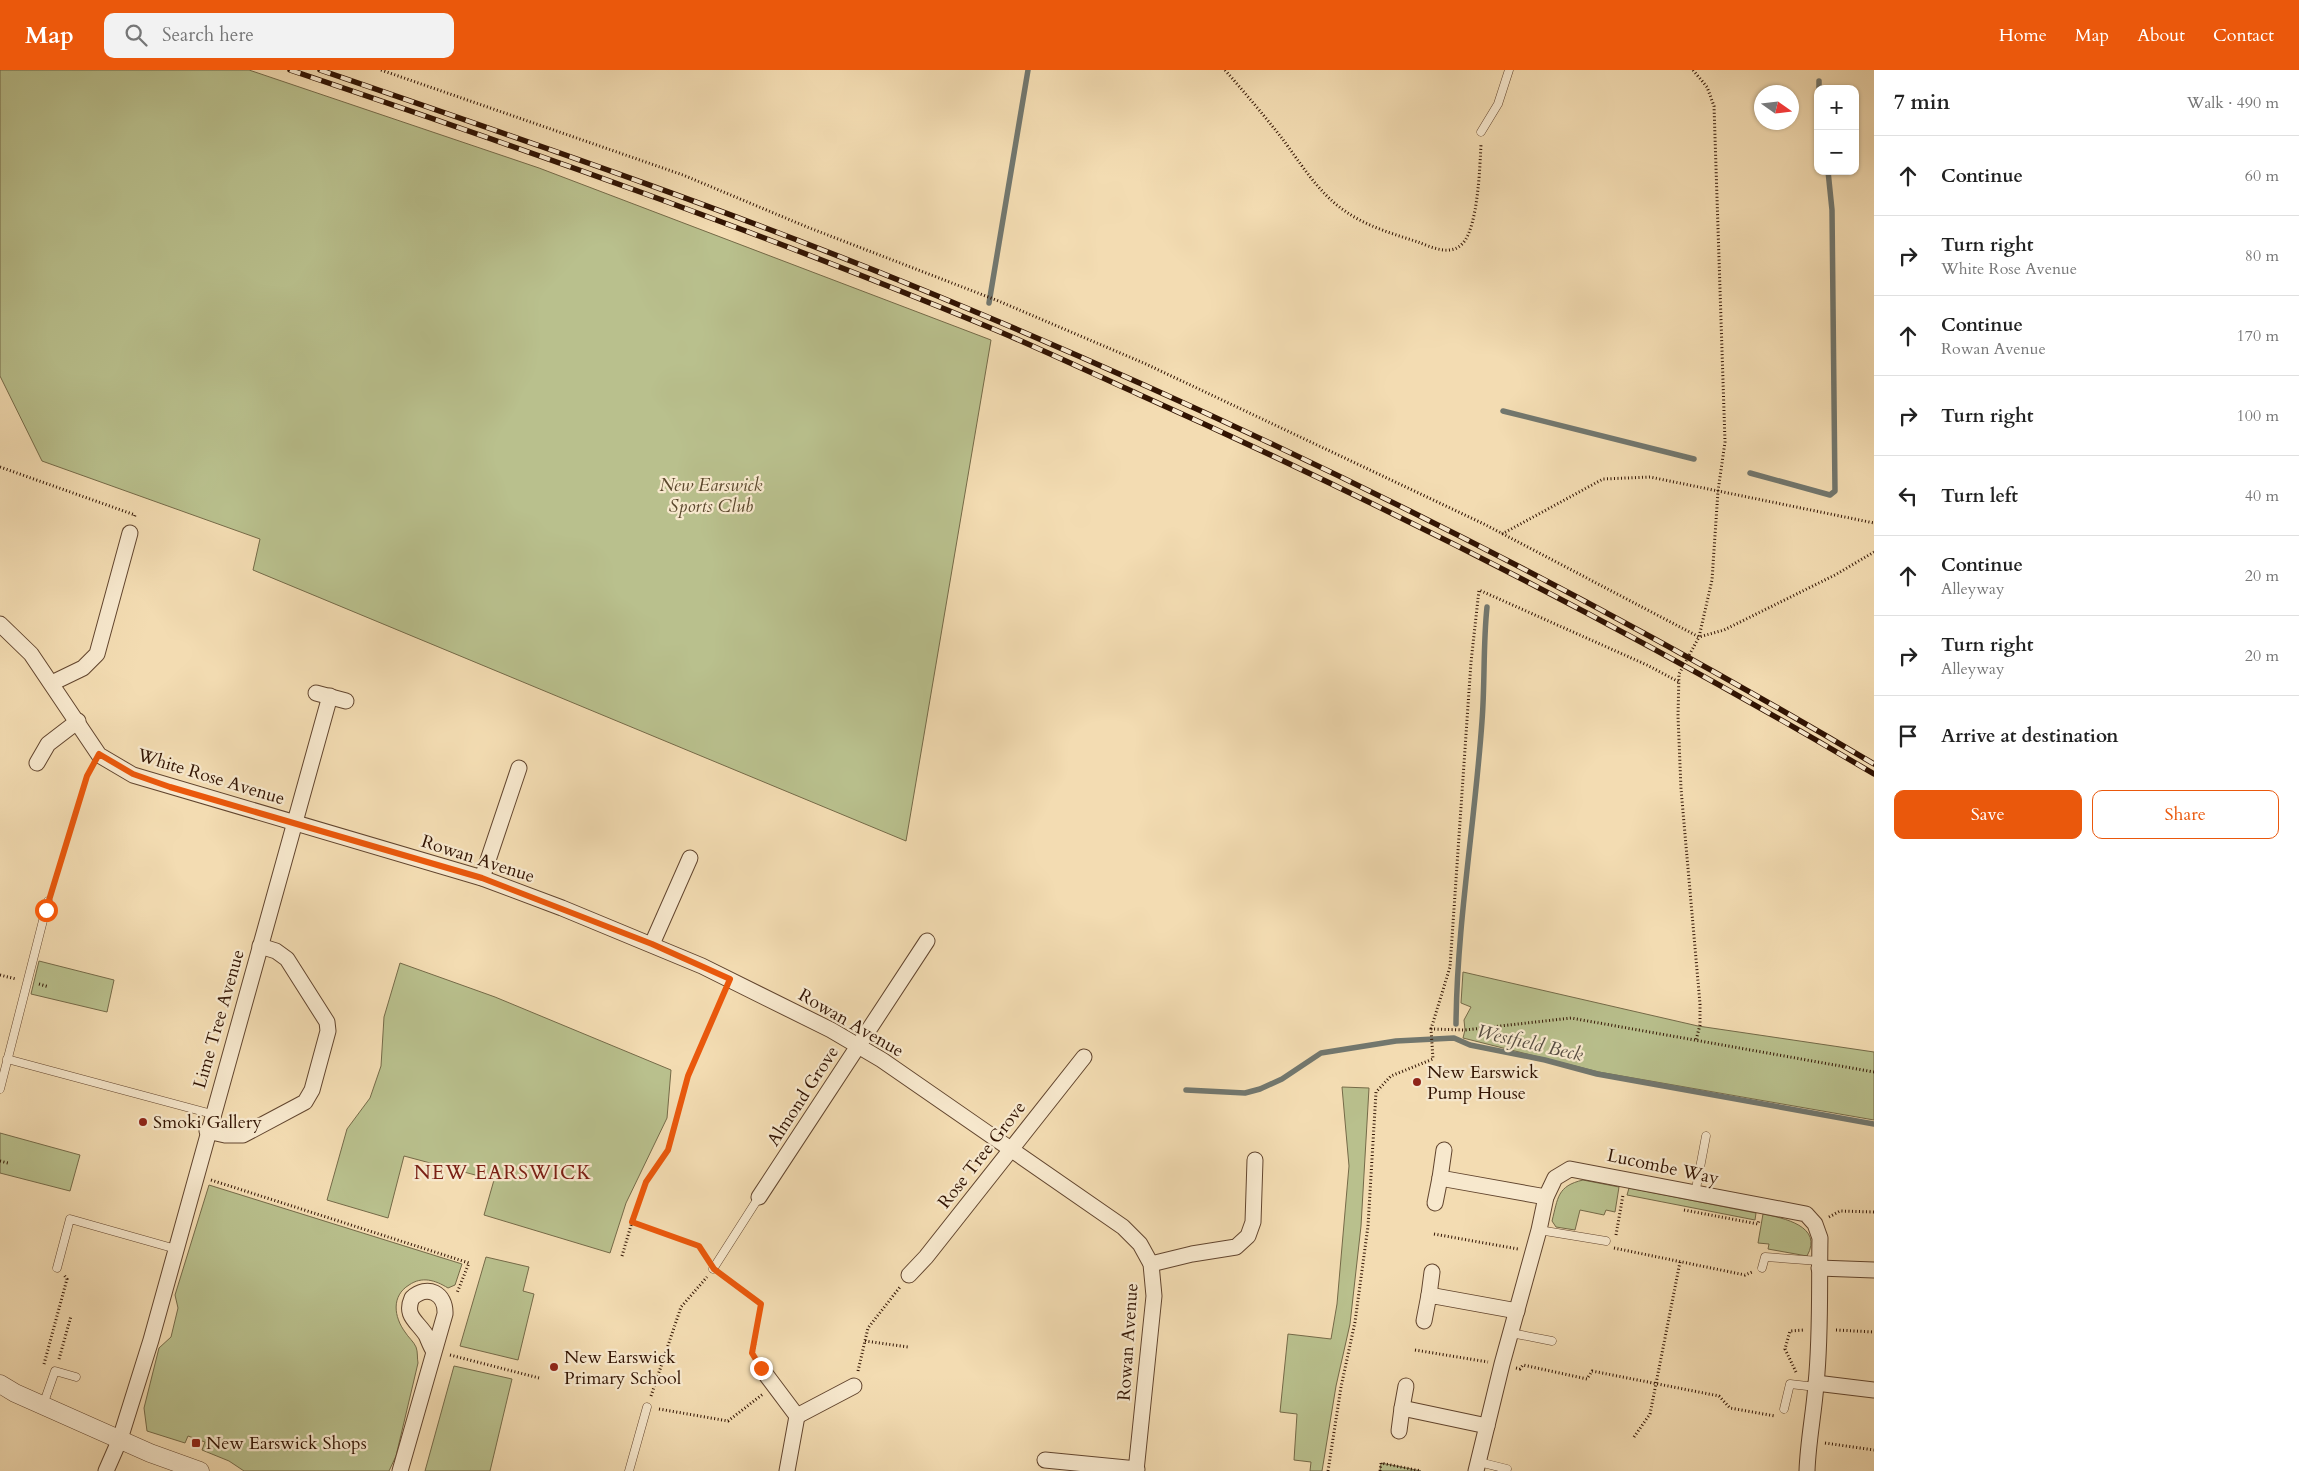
<!DOCTYPE html>
<html lang="en">
<head>
<meta charset="utf-8">
<style>
	body { margin:0; font-family:Cardo,serif; background:#f2f2f2; color:#222 }
	.controls { position:absolute; right:15px; top:15px; display:grid; overflow:hidden; border-radius:10px; box-shadow:0 1px 4px #0004 }
	.controls button { width:45px; height:45px; display:grid; place-items:center; padding:0; border:0; border-bottom:1px solid #e0e0e0; background:#fff; color:#222; font:25px sans-serif }
	.compass { position:absolute; left:1754px; top:15px; width:45px; height:45px; border-radius:50%; background:#fff; box-shadow:0 1px 4px #0004; rotate:104deg }
	.stop { position:absolute; width:15px; height:15px; margin:-11px; border:4px solid #ea580c; border-radius:50%; background:#fff }
	.stop.end { background:#ea580c; border-color:#fff; box-shadow:0 1px 5px #0008 }
	.list { margin:0; padding:0; list-style:none }
	h2 { display:flex; justify-content:space-between; align-items:center; height:65px; margin:0; padding:0 20px; font-size:21px }
	h2 small { font-size:16px; font-weight:400; color:#767676 }
	.list li { display:grid; grid-template-columns:32px 1fr auto; gap:15px; align-items:center; box-sizing:border-box; height:80px; padding:0 20px; border-top:1px solid #e0e0e0 }
	.list b { display:block; font-size:19px; white-space:nowrap }
	.list p { margin:0; font-size:16px; white-space:nowrap; color:#767676 }
	.list em { font-size:16px; font-style:normal; color:#767676 }
	.actions { display:flex; gap:10px; padding:15px 20px }
	.actions a { flex:1; padding:11px 0; border:1px solid #ea580c; border-radius:10px; text-align:center; font-size:18px; color:#ea580c }
	.actions .main { background:#ea580c; color:#fff }
	.icon { flex:none; width:28px; height:28px; fill:none; stroke:currentColor; stroke-width:2; stroke-linecap:round; stroke-linejoin:round }
	.map { position:relative; flex:none; width:1874px; height:1401px; overflow:hidden }
	header { display:flex; align-items:center; gap:30px; box-sizing:border-box; height:70px; padding:0 25px; background:#ea580c; color:#fff }
	header strong { font-size:24px }
	nav { display:flex; gap:28px; margin-inline-start:auto; font-size:18px }
	.search { width:350px; height:45px; background:#f2f2f2; display:flex; align-items:center; gap:12px; box-sizing:border-box; padding:0 18px; border-radius:10px; color:#767676; font-size:19px }
	main { display:flex }
	aside { flex:1; background:#fff }
	.map>svg:first-child { display:block }
</style>
</head>
<body>
<header>
<strong>Map</strong>
<div class="search"><svg class="icon" aria-label="search" viewBox="0 0 24 24"><circle cx="10" cy="10" r="6"/><path d="M15 15l6 6"/></svg>Search here</div>
<nav><a>Home</a><a>Map</a><a>About</a><a>Contact</a></nav>
</header>
<main>
<div class="map">
<svg width="1874" height="1401" viewBox="0 0 1874 1401">
	<rect width="100%" height="100%" fill="#f3dcb2"/>
	<filter id="stains"><feTurbulence type="fractalNoise" baseFrequency=".004" numOctaves="4"/><feColorMatrix values="0 0 0 0 .2 0 0 0 0 .09 0 0 0 0 .02 0 0 0 .5 -.17"/></filter>
	<radialGradient id="worn" r=".72"><stop offset=".6" stop-color="#630" stop-opacity="0"/><stop offset="1" stop-color="#630" stop-opacity=".3"/></radialGradient>
	<g fill="#b9c08d" stroke="#756a48">
		<polygon points="0,0 249,0 539,98 991,270 906,771 253,500 260,469 42,391 0,306"/>
		<polygon points="39,891 114,910 107,942 31,924"/>
		<polygon points="400,893 495,927 671,1000 667,1048 626,1133 610,1183 484,1145 494,1110 404,1086 388,1148 327,1130 347,1059 370,1028 381,996 384,947"/>
		<polygon points="1463,902 1698,956 1874,982 1874,1050 1599,1002 1463,968 1465,960 1464,950 1471,937 1461,933"/>
		<polygon points="1342,1017 1369,1018 1361,1156 1350,1254 1336,1316 1322,1401 1310,1401 1311,1392 1294,1390 1297,1344 1280,1342 1288,1264 1331,1269 1337,1234 1349,1096"/>
		<polygon points="0,1063 80,1085 70,1121 0,1103"/>
		<path d="M1583,1110L1619,1117L1615,1142L1606,1140L1604,1145L1580,1140L1575,1160L1556,1157L1552,1151C1558,1128 1557,1116 1583,1110Z"/>
		<path d="M209,1115L462,1194L455,1215L448,1218C435,1210 422,1206 409,1215C391,1226 394,1247 405,1262C408,1267 414,1272 416,1277C418,1282 417,1288 418,1293L396,1386L389,1401H244L229,1391L202,1380L205,1372L188,1366L185,1373L147,1361L144,1338L159,1278L171,1267L178,1238L175,1225Z"/>
		<polygon points="1629,1118 1756,1143 1755,1150 1627,1125"/>
		<path d="M1763,1144C1783,1148 1824,1156 1807,1186L1768,1179L1769,1174L1758,1173Z"/>
		<polygon points="486,1187 529,1197 523,1221 534,1224 518,1290 460,1276"/>
		<polygon points="454,1296 512,1309 490,1401 425,1401"/>
		<polygon points="1381,1393 1421,1401 1380,1401"/>
	</g>
	<g fill="none" stroke-linecap="round" stroke-linejoin="round">
		<g stroke="#72776e" stroke-width="5.5">
			<polyline points="1819,11 1819,19"/>
			<polyline points="989,233 1028,0"/>
			<polyline points="1503,341 1694,389"/>
			<polyline points="1750,403 1830,425 1835,421 1832,140 1828,101"/>
			<path d="M1456,954C1457,853 1475,752 1482,651C1485,613 1483,575 1487,537"/>
			<polyline points="1186,1020 1245,1023 1260,1019 1282,1009 1321,983 1396,971 1454,968 1470,975 1545,990 1597,1004 1874,1054"/>
		</g>
		<g stroke="#62452e" stroke-width="9">
			<g id="service">
				<polyline points="1481,62 1498,34 1509,0"/>
				<polyline points="7,989 212,1044"/>
				<polyline points="0,1019 48,831"/>
				<polyline points="1695,1124 1706,1066"/>
				<polyline points="1539,1160 1606,1171"/>
				<polyline points="57,1198 70,1149 176,1179"/>
				<polyline points="1762,1198 1765,1187 1819,1191"/>
				<polyline points="713,1199 759,1127"/>
				<polyline points="1511,1263 1552,1271"/>
				<polyline points="43,1335 55,1301 76,1307"/>
				<polyline points="1784,1339 1790,1314 1816,1317"/>
				<polyline points="1479,1392 1507,1399"/>
				<polyline points="629,1401 647,1337"/>
			</g>
		</g>
		<g stroke="#62452e" stroke-width="17">
			<g id="minor">
				<polyline points="0,554 31,584 99,685 133,705 482,808 562,838 702,896 831,960 882,990 1123,1157 1140,1174 1151,1194 1154,1226 1136,1401"/>
				<polyline points="52,613 83,598 97,584 130,463"/>
				<polyline points="316,623 346,631"/>
				<polyline points="37,693 48,674 78,651"/>
				<polyline points="482,808 519,698"/>
				<polyline points="652,874 690,788"/>
				<polyline points="207,1061 225,1065 243,1065 305,1032 312,1020 328,961 327,952 287,889 276,881 260,876"/>
				<polyline points="1444,1080 1440,1108 1546,1127"/>
				<polyline points="759,1127 927,871"/>
				<polyline points="1435,1133 1440,1108"/>
				<polyline points="1151,1194 1192,1184 1236,1177 1248,1166 1253,1152 1255,1090"/>
				<polyline points="1819,1198 1874,1200"/>
				<polyline points="909,1205 926,1187 1084,987"/>
				<polyline points="1429,1225 1432,1202"/>
				<polyline points="1424,1251 1429,1225 1517,1241"/>
				<polyline points="761,1298 797,1346 787,1401"/>
				<polyline points="1816,1313 1874,1320"/>
				<polyline points="1402,1338 1406,1316"/>
				<polyline points="797,1346 854,1316"/>
				<polyline points="1399,1361 1402,1338 1487,1356"/>
				<polyline points="1045,1390 1137,1399"/>
				<polyline points="106,1401 120,1369 151,1270 330,626"/>
				<path d="M400,1401L445,1244C446,1223 427,1214 412,1228C404,1246 417,1251 426,1265C428,1269 430,1275 433,1280"/>
				<path d="M1476,1401L1502,1294L1539,1160L1546,1127L1555,1108L1570,1099L1806,1144L1815,1154L1820,1168C1819,1217 1821,1265 1816,1314C1814,1343 1808,1371 1807,1401"/>
			</g>
		</g>
		<g stroke="#62452e" stroke-width="19">
			<polyline id="tertiary" points="0,1314 15,1323 150,1383 200,1401"/>
		</g>
		<g stroke="#311302" stroke-width="3" stroke-dasharray="1 2.5" stroke-linecap="butt">
			<polyline points="381,0 683,105 807,157 996,230 1146,294 1484,454 1699,567 1724,560 1835,505 1874,482"/>
			<path d="M1225,0C1244,22 1263,44 1281,67C1300,92 1318,123 1345,141C1366,156 1393,164 1418,172C1431,177 1451,187 1463,173C1478,156 1480,96 1481,73"/>
			<polyline points="1693,0 1707,17 1714,36 1725,372 1718,421 1712,510 1699,567 1679,604 1678,646 1681,719 1700,934 1700,955 1696,970"/>
			<polyline points="0,397 135,445 134,448"/>
			<polyline points="1502,464 1603,409 1650,407 1874,453"/>
			<polyline points="52,820 87,706 91,698"/>
			<polyline points="0,905 16,909"/>
			<polyline points="39,914 49,917"/>
			<polyline points="1431,959 1450,897 1471,592 1479,520 1647,595 1679,612"/>
			<polyline points="0,1091 8,1093"/>
			<polyline points="211,1110 469,1193 457,1223"/>
			<polyline points="1684,1140 1758,1154 1759,1151"/>
			<polyline points="1829,1147 1840,1141 1874,1142"/>
			<polyline points="1434,1164 1518,1179"/>
			<polyline points="1616,1165 1623,1125"/>
			<polyline points="1614,1178 1745,1205 1752,1202"/>
			<polyline points="622,1186 632,1152"/>
			<polyline points="706,1187 699,1176 632,1152 646,1113 667,1080 688,1006 724,923"/>
			<polyline points="723,1206 761,1234 753,1285"/>
			<polyline points="1836,1260 1874,1262"/>
			<polyline points="865,1271 908,1277"/>
			<polyline points="1415,1280 1488,1292"/>
			<polyline points="450,1285 539,1308"/>
			<polyline points="59,1289 71,1246"/>
			<polyline points="44,1294 67,1209 64,1205"/>
			<polyline points="1516,1298 1520,1299 1523,1295 1587,1309 1592,1301 1719,1326 1730,1338 1775,1346"/>
			<polyline points="858,1301 868,1258 900,1217"/>
			<polyline points="1796,1302 1785,1279 1790,1261 1804,1260"/>
			<polyline points="651,1326 681,1237 707,1207"/>
			<polyline points="659,1339 728,1351 763,1324"/>
			<polyline points="1634,1367 1650,1344 1680,1192"/>
			<polyline points="1825,1373 1874,1380"/>
			<polyline points="1328,1401 1341,1317 1355,1252 1368,1156 1376,1022 1391,1006 1433,989 1431,959 1465,960 1571,948 1874,1002"/>
			<polyline points="1380,1401 1381,1393 1421,1401"/>
		</g>
		<use href="#service" stroke="#f7e8cd" stroke-width="8"/>
		<use href="#minor" stroke="#f7e8cd" stroke-width="15"/>
		<use href="#tertiary" stroke="#f7e8cd" stroke-width="18"/>
		<g stroke="#311302" stroke-width="5.5">
			<g id="rail">
				<path d="M290,0C524,79 758,161 986,256C1037,277 1087,301 1138,324C1390,437 1636,563 1874,704"/>
				<path d="M320,0C539,75 758,150 971,240C1282,370 1584,522 1874,694"/>
			</g>
		</g>
		<use href="#rail" stroke="#f7e8cd" stroke-width="4" stroke-dasharray="11" stroke-linecap="butt"/>
	</g>
	<g fill="none" stroke-linecap="round" stroke-linejoin="round">
		<polyline stroke="#ea580c" stroke-width="6" points="46,840 87,706 99,684 133,704 170,717 482,808 652,874 730,909 688,1006 668,1080 646,1112 632,1152 699,1176 714,1199 761,1234 752,1283 761,1298"/>
	</g>
	<g fill="#8f2418" stroke="#f7e8cd" stroke-width="2">
		<circle cx="1417" cy="1012" r="5"/>
		<circle cx="143" cy="1052" r="5"/>
		<circle cx="554" cy="1297" r="5"/>
		<rect x="191" y="1368" width="10" height="10" rx="2.5"/>
	</g>
	<g text-anchor="middle" dominant-baseline="central" stroke-width="4.5" stroke-linejoin="round" paint-order="stroke">
		<g font-size="18" font-style="italic" fill="#5a472c" stroke="#f7e8cd">
			<text x="711" y="415">New Earswick<tspan x="711" dy="21">Sports Club</tspan></text>
		</g>
		<g font-size="18" fill="#311302" stroke="#f7e8cd">
			<text transform="translate(211 707) rotate(17)">White Rose Avenue</text>
			<text transform="translate(478 789) rotate(18)">Rowan Avenue</text>
			<text transform="translate(219 949) rotate(-74)">Lime Tree Avenue</text>
			<text transform="translate(851 953) rotate(30)">Rowan Avenue</text>
			<text transform="translate(803 1026) rotate(-57)">Almond Grove</text>
			<text transform="translate(982 1085) rotate(-52)">Rose Tree Grove</text>
			<text transform="translate(1663 1097) rotate(12)">Lucombe Way</text>
			<text transform="translate(1128 1272) rotate(-86)">Rowan Avenue</text>
		</g>
		<g font-size="18" fill="#311302" stroke="#f7e8cd" text-anchor="start">
			<text x="1427" y="1002">New Earswick<tspan x="1427" dy="21">Pump House</tspan></text>
			<text x="153" y="1052">Smoki Gallery</text>
			<text x="564" y="1287">New Earswick<tspan x="564" dy="21">Primary School</tspan></text>
			<text x="206" y="1373">New Earswick Shops</text>
		</g>
		<g font-size="19" font-style="italic" fill="#574d41" stroke="#f7e8cd">
			<text transform="translate(1530 973) rotate(13)">Westfield Beck</text>
		</g>
		<g font-size="20" letter-spacing="1" fill="#7a1f14" stroke="#f7e8cd">
			<text x="503" y="1102">NEW EARSWICK</text>
		</g>
	</g>
	<rect width="100%" height="100%" filter="url(#stains)"/>
	<rect width="100%" height="100%" fill="url(#worn)"/>
</svg>
<div class="controls">
<button>+</button>
<button>−</button>
</div>
<svg class="compass" viewBox="-18 -18 36 36"><path d="M0-13l5 13h-10z" fill="#e53935"/><path d="M0 13l5-13h-10z" fill="#767676"/></svg>
<div class="stop" style="left:46px;top:840px"></div>
<div class="stop end" style="left:761px;top:1298px"></div>
</div>
<aside>
<h2>7 min<small>Walk · 490 m</small></h2>
<ul class="list">
<li><svg class="icon" aria-label="ahead" viewBox="0 0 24 24"><path d="M12 20V5M6 11l6-6 6 6"/></svg><div><b>Continue</b></div><em>60 m</em></li>
<li><svg class="icon" aria-label="right" viewBox="0 0 24 24"><path d="M7 20v-9h11M14 6l5 5-5 5"/></svg><div><b>Turn right</b><p>White Rose Avenue</p></div><em>80 m</em></li>
<li><svg class="icon" aria-label="ahead" viewBox="0 0 24 24"><path d="M12 20V5M6 11l6-6 6 6"/></svg><div><b>Continue</b><p>Rowan Avenue</p></div><em>170 m</em></li>
<li><svg class="icon" aria-label="right" viewBox="0 0 24 24"><path d="M7 20v-9h11M14 6l5 5-5 5"/></svg><div><b>Turn right</b></div><em>100 m</em></li>
<li><svg class="icon" aria-label="left" viewBox="0 0 24 24"><path d="M17 20v-9H6M10 6l-5 5 5 5"/></svg><div><b>Turn left</b></div><em>40 m</em></li>
<li><svg class="icon" aria-label="ahead" viewBox="0 0 24 24"><path d="M12 20V5M6 11l6-6 6 6"/></svg><div><b>Continue</b><p>Alleyway</p></div><em>20 m</em></li>
<li><svg class="icon" aria-label="right" viewBox="0 0 24 24"><path d="M7 20v-9h11M14 6l5 5-5 5"/></svg><div><b>Turn right</b><p>Alleyway</p></div><em>20 m</em></li>
<li><svg class="icon" aria-label="arrive" viewBox="0 0 24 24"><path d="M6 21V4h12l-3 4 3 4H6"/></svg><div><b>Arrive at destination</b></div></li>
</ul>
<div class="actions"><a class="main">Save</a><a>Share</a></div>
</aside>
</main>
</body>
</html>
